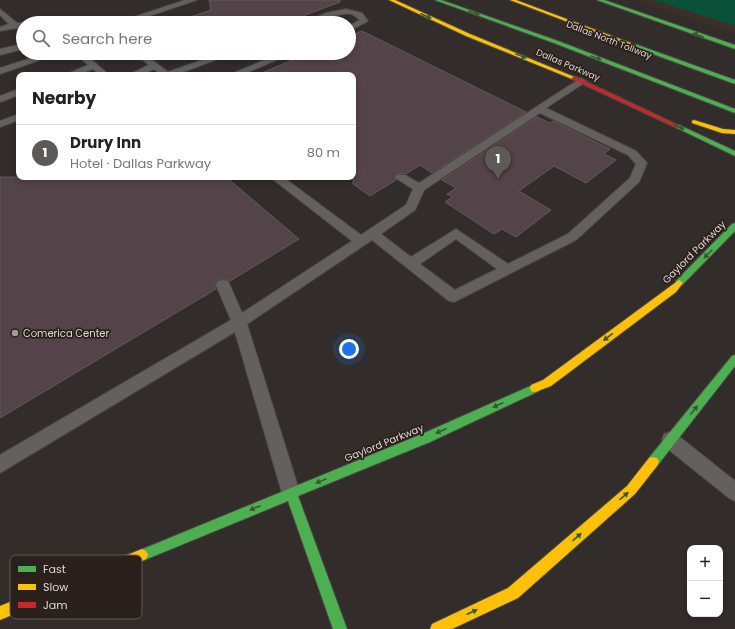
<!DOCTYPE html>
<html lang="en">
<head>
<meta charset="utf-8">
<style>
	body { margin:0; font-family:Poppins,sans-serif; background:#f2f2f2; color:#222 }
	.controls { position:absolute; right:12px; bottom:12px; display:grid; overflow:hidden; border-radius:8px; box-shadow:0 2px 6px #0003 }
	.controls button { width:36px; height:36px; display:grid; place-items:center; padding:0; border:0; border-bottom:1px solid #e0e0e0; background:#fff; color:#222; font:20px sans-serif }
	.you { position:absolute; left:349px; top:349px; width:14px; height:14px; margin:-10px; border:3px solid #fff; border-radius:50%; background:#1a73e8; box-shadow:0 0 0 6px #1a73e833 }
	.badge { display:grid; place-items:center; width:26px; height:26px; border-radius:50%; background:#5c5957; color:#fff; font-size:13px; font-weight:700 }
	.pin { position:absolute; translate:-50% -33px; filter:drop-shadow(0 1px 2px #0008) }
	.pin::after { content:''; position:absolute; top:21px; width:14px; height:12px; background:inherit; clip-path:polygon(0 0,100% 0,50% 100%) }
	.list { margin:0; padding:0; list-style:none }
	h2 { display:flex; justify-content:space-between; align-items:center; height:52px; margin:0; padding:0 16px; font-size:17px }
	h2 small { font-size:13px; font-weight:400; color:#767676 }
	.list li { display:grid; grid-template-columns:26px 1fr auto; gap:12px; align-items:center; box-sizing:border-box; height:56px; padding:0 16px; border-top:1px solid #e0e0e0 }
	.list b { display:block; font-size:15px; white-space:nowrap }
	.list p { margin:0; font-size:13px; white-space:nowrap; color:#767676 }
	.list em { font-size:13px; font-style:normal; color:#767676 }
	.icon { flex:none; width:22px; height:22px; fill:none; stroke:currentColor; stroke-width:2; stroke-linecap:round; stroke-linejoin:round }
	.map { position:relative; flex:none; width:735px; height:629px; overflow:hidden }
	.search { position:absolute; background:#fff; box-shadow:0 2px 6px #0003; left:16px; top:16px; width:340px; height:44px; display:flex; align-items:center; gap:10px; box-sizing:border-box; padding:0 14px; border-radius:22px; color:#767676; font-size:15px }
	.panel { position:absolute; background:#fff; box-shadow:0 2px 6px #0003; left:16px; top:72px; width:340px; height:108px; border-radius:8px }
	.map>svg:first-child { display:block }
</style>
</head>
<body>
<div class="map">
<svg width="735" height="629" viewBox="0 0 735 629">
	<rect width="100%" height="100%" fill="#322c2a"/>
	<polygon fill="#3d2e27" points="633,0 735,0 735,34"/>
	<polygon fill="#0b5039" points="653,0 735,0 735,26"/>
	<g fill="#544349" stroke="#5f5a5a">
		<polygon points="209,0 340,0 340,2 284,23 172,23 211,10"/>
		<polygon points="362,31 526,112 432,173 420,165 406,174 397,174 394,177 396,180 370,196 353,184 353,75 257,75 309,53 349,53 349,36"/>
		<polygon points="537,117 550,123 553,121 610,149 604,154 616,160 586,183 554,166 519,191 551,210 516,237 502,229 494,234 445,202 452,197 447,194 456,188 442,180"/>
		<polygon points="0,177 226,177 299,239 230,281 223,279 218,280 215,284 216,289 0,418"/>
	</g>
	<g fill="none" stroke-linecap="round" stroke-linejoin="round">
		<g stroke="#4d4845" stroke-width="2">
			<g id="lane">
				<polygon points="185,0 197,0 128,23 116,23"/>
				<polygon points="0,9 17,23 24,23 23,27 0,31 0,27 9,24 0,15"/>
				<path d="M346,9L362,13L368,21L349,31V26L360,20L352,14C334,12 320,23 303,23L326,13Z"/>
				<polygon points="23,44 23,49 0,55 0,49"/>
				<polygon points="47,53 59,53 0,74 0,68"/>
				<polygon points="75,53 84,53 109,75 100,75 93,69 77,75 65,75 88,65"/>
				<polygon points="134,53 143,53 168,72 222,53 234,53 175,75 161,75 154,69 140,75 128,75 149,65"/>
				<polygon points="281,53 293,53 241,75 229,75"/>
				<path d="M581,78L586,81L584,83L546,108L636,151L647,163L639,182L576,240L454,302L449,301L372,240L247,324L300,493L297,499L291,502L285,499L282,493L235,332L0,473V455L231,320L216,285L218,281L223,280L228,281L242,313L352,241L270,177H283L361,235L406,205L413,189L397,179L395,177L397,175H405L419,183ZM540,113L628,155L636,164L630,178L568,234L508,264L456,229L411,257L381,234L415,210L424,190ZM456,239L497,269L455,290L420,264Z"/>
				<polygon points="19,89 19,95 0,102 0,96"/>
				<polygon points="19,114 19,120 0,127 0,121"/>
				<polygon points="670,432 676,434 735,481 735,501 729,498 664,446 662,440 664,434"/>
			</g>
		</g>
		<g stroke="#4d4845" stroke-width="2">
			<g id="fast">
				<polygon points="435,0 441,0 558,41 735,109 735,113 554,43"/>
				<polygon points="597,0 604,0 735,45 735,49"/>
				<polygon points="631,44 635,44 735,80 735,84 631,46"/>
				<polygon points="679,125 735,151 735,156 677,128 677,126"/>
				<polygon points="735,223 735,231 682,285 676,285 675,283 676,281 732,224"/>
				<polygon points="735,355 735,366 657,466 653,467 649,466 647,462 649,458 732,356"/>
				<polygon points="535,384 539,385 540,388 539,391 430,442 298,496 347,629 333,629 288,501 142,561 138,559 136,555 138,551 422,434"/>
			</g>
		</g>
		<g stroke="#4d4845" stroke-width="2">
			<g id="slow">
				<polygon points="389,0 395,0 470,34 577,78 572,79 466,36"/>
				<polygon points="510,0 516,0 636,45 631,46"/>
				<polygon points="694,120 723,129 735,130 735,134 722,133 692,123 692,121"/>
				<polygon points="679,280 683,283 676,292 551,386 535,392 531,391 530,388 531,385 543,380"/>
				<polygon points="653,457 657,458 659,462 657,466 635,494 518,598 452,629 430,629 432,624 508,588 627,486 649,458"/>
				<polygon points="142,549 146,551 148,555 146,559 0,620 0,606"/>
			</g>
		</g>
		<g stroke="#4d4845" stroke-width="2">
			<polygon id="jam" points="572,77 576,77 682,127 677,128 572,79"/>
		</g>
		<use href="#lane" fill="#64605e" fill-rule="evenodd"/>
		<use href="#fast" fill="#4caf50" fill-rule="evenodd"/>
		<use href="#slow" fill="#ffc107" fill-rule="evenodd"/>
		<use href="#jam" fill="#c62828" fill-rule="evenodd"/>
	</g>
	<defs><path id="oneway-solid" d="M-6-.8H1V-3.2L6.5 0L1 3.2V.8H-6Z"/></defs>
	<g fill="#385a31">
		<use href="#oneway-solid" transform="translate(474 13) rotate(20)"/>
		<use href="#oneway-solid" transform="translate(426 16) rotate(24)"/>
		<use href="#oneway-solid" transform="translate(698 35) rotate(-161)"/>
		<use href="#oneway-solid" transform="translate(521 56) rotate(22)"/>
		<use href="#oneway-solid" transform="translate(596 58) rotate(21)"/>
		<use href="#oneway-solid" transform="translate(679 127) rotate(25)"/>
		<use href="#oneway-solid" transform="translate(708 254) rotate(134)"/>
		<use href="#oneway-solid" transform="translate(608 337) rotate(143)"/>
		<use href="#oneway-solid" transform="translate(498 405) rotate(155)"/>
		<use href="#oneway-solid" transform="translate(694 410) rotate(-51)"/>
		<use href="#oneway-solid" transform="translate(441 431) rotate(155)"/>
		<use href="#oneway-solid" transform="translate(321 481) rotate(158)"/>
		<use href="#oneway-solid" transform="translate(624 496) rotate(-41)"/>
		<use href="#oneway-solid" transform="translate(255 508) rotate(158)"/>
		<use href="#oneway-solid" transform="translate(577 537) rotate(-41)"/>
		<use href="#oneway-solid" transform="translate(472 612) rotate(-25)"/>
	</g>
	<circle fill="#a29c98" stroke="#2b211c" stroke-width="1.5" cx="15" cy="333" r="4"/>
	<g text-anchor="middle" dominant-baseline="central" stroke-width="3.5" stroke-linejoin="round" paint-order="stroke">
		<g font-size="9" fill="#dfd8d4" stroke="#2b211c">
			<text transform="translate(609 40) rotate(21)">Dallas North Tollway</text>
			<text transform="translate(568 65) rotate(23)">Dallas Parkway</text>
		</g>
		<g font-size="10" fill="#dfd8d4" stroke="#2b211c">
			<text transform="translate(694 252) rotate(-45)">Gaylord Parkway</text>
			<text transform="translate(384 443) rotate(-22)">Gaylord Parkway</text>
		</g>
		<g font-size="10" fill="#dfd8d4" stroke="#2b211c" text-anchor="start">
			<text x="23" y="333">Comerica Center</text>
		</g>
	</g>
	<rect x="10" y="555" width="132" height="64" rx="6" fill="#2b211c" stroke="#615853" stroke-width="1"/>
	<rect x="18" y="566" width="18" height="6" fill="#4caf50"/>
	<rect x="18" y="584" width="18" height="6" fill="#ffc107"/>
	<rect x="18" y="602" width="18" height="6" fill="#c62828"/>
	<g font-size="11" fill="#dfd8d4">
		<text x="43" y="573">Fast</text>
		<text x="43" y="591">Slow</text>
		<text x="43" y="609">Jam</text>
	</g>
</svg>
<div class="controls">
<button>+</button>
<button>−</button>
</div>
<div class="you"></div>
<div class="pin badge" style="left:498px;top:179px">1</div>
<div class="search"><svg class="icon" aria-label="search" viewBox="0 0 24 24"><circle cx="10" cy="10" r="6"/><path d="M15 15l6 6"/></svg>Search here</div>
<section class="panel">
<h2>Nearby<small></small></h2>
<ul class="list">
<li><span class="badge">1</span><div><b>Drury Inn</b><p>Hotel · Dallas Parkway</p></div><em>80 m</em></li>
</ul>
</section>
</div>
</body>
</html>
